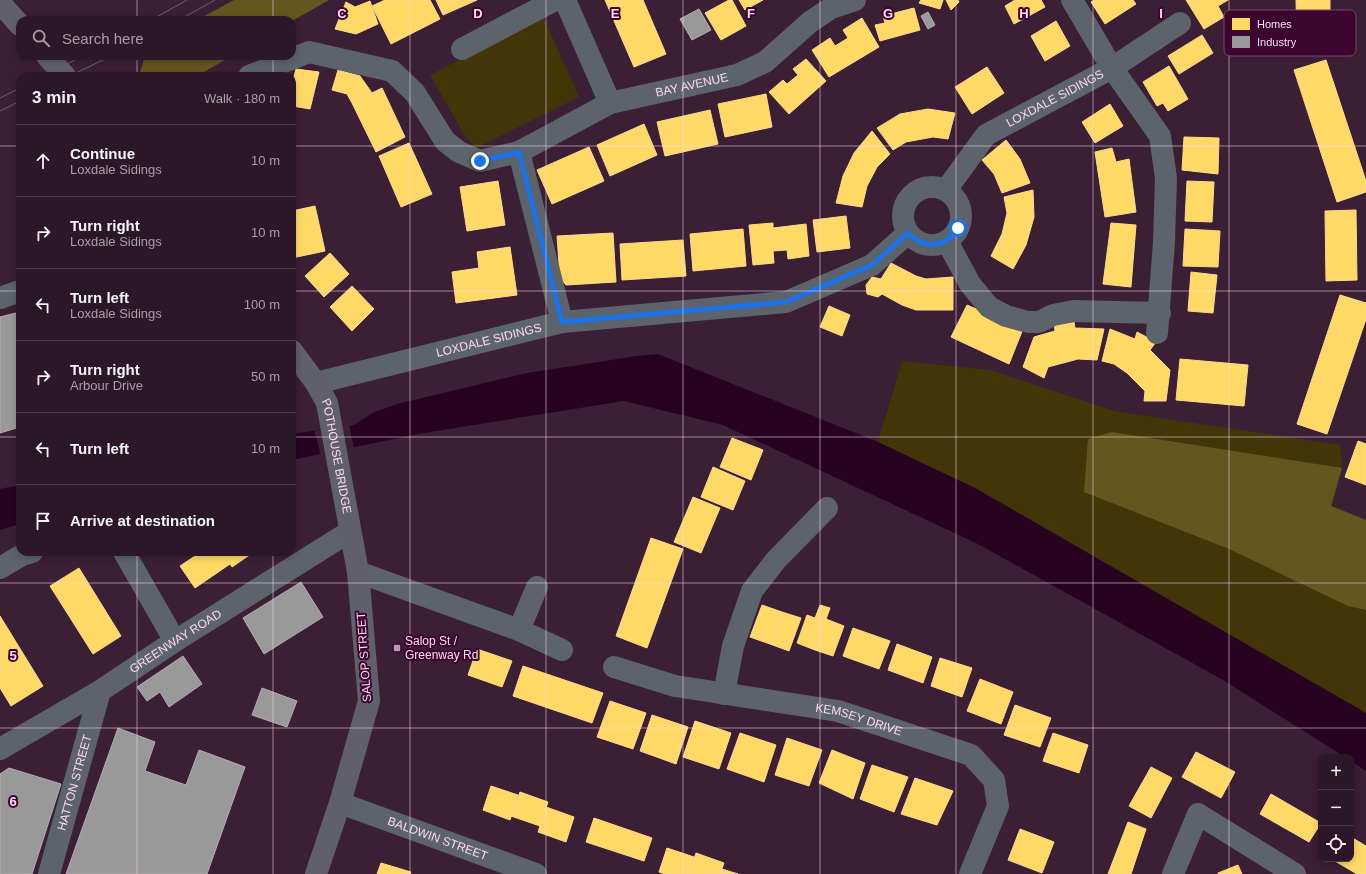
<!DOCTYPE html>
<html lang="en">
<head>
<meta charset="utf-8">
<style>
	body { margin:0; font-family:Helvetica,sans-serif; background:#382434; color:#f1f3f6 }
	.controls { position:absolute; right:12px; bottom:12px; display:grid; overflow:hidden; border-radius:8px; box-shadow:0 2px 6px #0003 }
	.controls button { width:36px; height:36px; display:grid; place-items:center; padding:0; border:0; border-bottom:1px solid #483645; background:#2c1728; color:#f1f3f6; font:20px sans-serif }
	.stop { position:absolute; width:12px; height:12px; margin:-9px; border:3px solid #1a73e8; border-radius:50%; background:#fff }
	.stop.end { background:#1a73e8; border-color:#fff; box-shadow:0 1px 4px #0008 }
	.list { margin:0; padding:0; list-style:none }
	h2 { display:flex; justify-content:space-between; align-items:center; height:52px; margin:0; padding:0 16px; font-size:17px }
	h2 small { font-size:13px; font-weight:400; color:#a69fa8 }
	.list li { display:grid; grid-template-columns:26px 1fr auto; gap:12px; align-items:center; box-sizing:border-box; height:72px; padding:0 16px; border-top:1px solid #483645 }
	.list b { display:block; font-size:15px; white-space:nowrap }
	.list p { margin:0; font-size:13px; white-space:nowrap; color:#a69fa8 }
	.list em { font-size:13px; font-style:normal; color:#a69fa8 }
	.icon { flex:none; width:22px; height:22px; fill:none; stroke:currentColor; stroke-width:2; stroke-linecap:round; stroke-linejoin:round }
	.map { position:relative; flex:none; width:1366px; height:874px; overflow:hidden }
	.search { position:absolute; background:#2c1728; box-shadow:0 2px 6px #0003; left:16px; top:16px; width:280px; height:44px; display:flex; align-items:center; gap:10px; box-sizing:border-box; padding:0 14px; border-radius:12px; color:#a69fa8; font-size:15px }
	.panel { position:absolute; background:#2c1728; box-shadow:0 2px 6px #0003; left:16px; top:72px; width:280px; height:484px; border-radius:12px }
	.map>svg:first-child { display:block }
</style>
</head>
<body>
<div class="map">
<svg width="1366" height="874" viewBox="0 0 1366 874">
	<rect width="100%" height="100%" fill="#3b1f35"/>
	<g fill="#423507">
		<polygon points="543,16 579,97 476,148 464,134 430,75"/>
		<polygon points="902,361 990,370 1114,411 1340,445 1342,468 1332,506 1366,520 1366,713 975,488 878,442"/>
	</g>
	<g fill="#65561f">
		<polygon points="234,0 329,0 292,21 292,20 197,20"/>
		<polygon points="145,56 232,56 197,76 139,76"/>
		<polygon points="1112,432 1342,468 1331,506 1366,520 1366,610 1348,606 1229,549 1084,492 1088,439"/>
	</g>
	<g fill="#27031f">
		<polygon points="658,354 878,442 975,488 1366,713 1366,771 1351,761 1351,757 1345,757 1223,680 978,544 723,425 624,401 418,434 292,460 292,434 354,425 372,413 397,404 527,373 637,356"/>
		<polygon points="20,485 20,524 0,530 0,489"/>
	</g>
	<polygon fill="#3b1f35" points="349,424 354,449 321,456 314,429"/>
	<g fill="#ffd966" stroke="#fed990">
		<polygon points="385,0 430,0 440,19 391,44 372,6"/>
		<polygon points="436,0 477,0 443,15"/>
		<polygon points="605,0 643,0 666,54 634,67"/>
		<polygon points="729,0 732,0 746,26 721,40 705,13"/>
		<polygon points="739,0 763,0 745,10"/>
		<polygon points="921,0 943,0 940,9 919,3"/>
		<polygon points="946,0 958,0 959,2 951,10"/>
		<polygon points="1015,0 1041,0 1045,7 1014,24 1005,6"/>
		<polygon points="1094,0 1133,0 1136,4 1105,24 1091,2"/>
		<polygon points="1186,0 1228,0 1218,6 1224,17 1204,29"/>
		<polygon points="1296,0 1330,0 1330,43 1297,44"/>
		<polygon points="370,1 378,24 356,34 335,29 346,2 355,7"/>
		<polygon points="914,8 920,30 880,41 875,25 885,23 883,16"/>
		<polygon points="862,18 879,47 829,77 812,50 830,38 835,46 848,38 843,30"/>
		<polygon points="1056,21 1070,46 1045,61 1031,36"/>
		<polygon points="1202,35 1213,53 1179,74 1168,56"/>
		<polygon points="806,59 826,81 789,114 769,92 783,80 787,84 798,75 793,69"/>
		<polygon points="1326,60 1366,181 1366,192 1337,202 1294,70"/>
		<polygon points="1169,66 1188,99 1168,111 1163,103 1157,106 1143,82"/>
		<polygon points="987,67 1004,93 972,114 955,87"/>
		<polygon points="296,69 319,72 310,109 292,106 292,84"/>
		<polygon points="338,70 360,76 372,93 352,103 347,94 332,90"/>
		<polygon points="382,88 405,137 376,152 352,103"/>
		<polygon points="766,94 772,127 725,137 718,104"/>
		<polygon points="1110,104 1123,126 1095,143 1082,122"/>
		<polygon points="928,109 955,113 948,139 933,137 906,142 893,150 877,128 900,114"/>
		<polygon points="710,110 718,144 665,156 657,122"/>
		<polygon points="644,124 657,155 610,176 597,145"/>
		<polygon points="872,131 890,154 877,167 867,186 862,207 836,203 843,176 854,153"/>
		<polygon points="1184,137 1219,138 1218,174 1182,170"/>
		<polygon points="1006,140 1020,159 1030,183 1002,193 994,174 982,160"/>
		<polygon points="409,143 432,194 401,207 379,156"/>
		<polygon points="589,147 604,181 552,204 537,170"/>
		<polygon points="1112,148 1116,162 1129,159 1136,212 1105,217 1095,152"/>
		<polygon points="498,181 505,225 467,231 460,187"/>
		<polygon points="1187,181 1214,182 1212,222 1185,221"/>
		<polygon points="1033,190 1034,217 1026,245 1013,269 991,256 1002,234 1007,213 1004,197"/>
		<polygon points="315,206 325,251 292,258 292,211"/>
		<polygon points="1356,210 1357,280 1326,281 1325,211"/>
		<polygon points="846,216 850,248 817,252 813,220"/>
		<polygon points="773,223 773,228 806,224 809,256 788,259 787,250 773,251 774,263 753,265 749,225"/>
		<polygon points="1111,223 1136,225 1131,287 1103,284"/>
		<polygon points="743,229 746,266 693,271 690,234"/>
		<polygon points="1185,229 1220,231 1218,267 1183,266"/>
		<polygon points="613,233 616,282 566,285 560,278 557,236"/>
		<polygon points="683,240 686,276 622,280 620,244"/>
		<polygon points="510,247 517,295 456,303 452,272 479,268 477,252"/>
		<polygon points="330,253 349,274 324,297 305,276"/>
		<polygon points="891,263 916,276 926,279 953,277 953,310 916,310 902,305 882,294 878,297 867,294 866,285 872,277 881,279"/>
		<polygon points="1191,272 1217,275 1213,313 1188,311"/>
		<polygon points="352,286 374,309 352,331 330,307"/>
		<polygon points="1340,295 1366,303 1366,319 1327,434 1297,424"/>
		<polygon points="967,305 1023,329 1009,364 951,337"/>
		<polygon points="829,306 850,315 842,336 820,327"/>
		<polygon points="1074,322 1075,328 1104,329 1097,360 1078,359 1048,367 1044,378 1023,367 1034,337 1055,331 1054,324"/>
		<polygon points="1110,329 1135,339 1137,332 1156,342 1150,350 1170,370 1166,401 1144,401 1145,391 1127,373 1114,364 1102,361"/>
		<polygon points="1180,359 1248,365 1244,406 1176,400"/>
		<polygon points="732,438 763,450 751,480 720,467"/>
		<polygon points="1358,441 1366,444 1366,485 1345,477"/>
		<polygon points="713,467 745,481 733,510 701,497"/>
		<polygon points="693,497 720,508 701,553 674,542"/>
		<polygon points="651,538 683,549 647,648 616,636"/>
		<polygon points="201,552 254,552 232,567 230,564 195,588 180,566"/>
		<polygon points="79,568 121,636 93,654 50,586"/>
		<polygon points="762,605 782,612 770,644 750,637"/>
		<polygon points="820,605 830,608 815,650 797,643 807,615 815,618"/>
		<polygon points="782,612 801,618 789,651 770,644"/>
		<polygon points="0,616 43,686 11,706 0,688"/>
		<polygon points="826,619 844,626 833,656 815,650"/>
		<polygon points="853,628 890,641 879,669 843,656"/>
		<polygon points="897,644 932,657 923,683 888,670"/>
		<polygon points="477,649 512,661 502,687 468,675"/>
		<polygon points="940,658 972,668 962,697 931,686"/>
		<polygon points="523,666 603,693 592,723 513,696"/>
		<polygon points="980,679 1013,692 1001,724 967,711"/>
		<polygon points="610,701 646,713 633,749 597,737"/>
		<polygon points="1015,705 1051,718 1040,747 1004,735"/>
		<polygon points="652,715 688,727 676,764 640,751"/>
		<polygon points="695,721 731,733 719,769 683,757"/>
		<polygon points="740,733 776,745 764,782 727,769"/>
		<polygon points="1053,733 1088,745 1079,773 1043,761"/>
		<polygon points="787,738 822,750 809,786 775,775"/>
		<polygon points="832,750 865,763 853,799 819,783"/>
		<polygon points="1196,752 1235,772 1221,798 1182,777"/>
		<polygon points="872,765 908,777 894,812 860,799"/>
		<polygon points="1151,767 1172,778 1151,818 1129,806"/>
		<polygon points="915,778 953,791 937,825 901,814"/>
		<polygon points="491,786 518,795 510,820 483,810"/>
		<polygon points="520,792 548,802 540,826 511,816"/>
		<polygon points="1271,794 1321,823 1309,842 1260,814"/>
		<polygon points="546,807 574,817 566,842 538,832"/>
		<polygon points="594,818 652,838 644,861 586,842"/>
		<polygon points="1128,822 1146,829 1131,874 1108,874"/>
		<polygon points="1020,829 1054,842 1042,873 1008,860"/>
		<polygon points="1351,837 1366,846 1366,874 1357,874 1335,861 1337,859 1351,859"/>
		<polygon points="667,848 694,857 688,874 665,874 659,872"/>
		<polygon points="696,853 724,863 720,874 688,874"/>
		<polygon points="381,863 411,872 410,874 377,874"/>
		<polygon points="1238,865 1242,874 1218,874 1218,873"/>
		<polygon points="722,869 738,874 720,874"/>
	</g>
	<g fill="#999" stroke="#b7acb3">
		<polygon points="699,9 711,30 692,40 680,19"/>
		<polygon points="928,12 935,25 928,29 921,16"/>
		<polygon points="20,312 20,427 0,433 0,317"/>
		<polygon points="301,582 323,617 264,654 243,618"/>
		<polygon points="183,656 202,684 169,707 160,692 147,701 137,687"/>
		<polygon points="262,688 297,701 287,727 252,715"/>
		<polygon points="118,728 155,742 145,771 186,785 199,750 245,767 207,874 66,874"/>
		<polygon points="9,768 61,784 32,874 0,874 0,774"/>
	</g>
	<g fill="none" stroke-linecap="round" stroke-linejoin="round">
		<g stroke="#5c636a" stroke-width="22">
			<polyline points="565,0 610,103"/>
			<polyline points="1072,0 1112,68 1160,136 1166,178 1164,242 1157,333"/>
			<polyline points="462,49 555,0"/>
			<path id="s1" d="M249,76L309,52L392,71L415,93L445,141L459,152L480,161L519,152L610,103L737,75L765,62L810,22L831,8L855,0"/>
			<polyline points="519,152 562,322"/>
			<circle cx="932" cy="216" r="29"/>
			<path id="s2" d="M946,190L986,135L1112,68L1180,23"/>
			<polyline points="947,241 970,284 989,307 1006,316 1028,322 1039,322 1053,315 1074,311 1160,313"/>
			<polyline points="0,298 20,291"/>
			<path id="s3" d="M316,383L562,322L786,302L872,265L908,233"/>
			<polyline points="124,552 175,641"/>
			<polyline points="0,568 22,555 32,552"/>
			<polyline points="358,572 519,630 562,650"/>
			<polyline points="519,630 537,587"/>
			<path id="s4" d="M614,667L675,686L838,711L971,755L994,780L998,806L970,874"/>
			<polyline points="724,694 733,646 752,591 776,560 827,508"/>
			<path id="s5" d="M0,749L100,691L175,641L349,532"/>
			<path id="s6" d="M340,803L536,874"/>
			<path id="s7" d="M49,874L100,691"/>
			<polyline points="1173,874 1198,814 1295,874"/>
		</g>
		<g stroke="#60606c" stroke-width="22">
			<polyline points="0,3 20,25"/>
			<polyline points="47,56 65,76"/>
			<path id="s8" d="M292,351L316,383L327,403L358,572L369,701L340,803L316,874"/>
		</g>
		<g stroke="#69636e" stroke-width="1">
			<polyline points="151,20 187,0"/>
			<polyline points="179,20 215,0"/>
			<polyline points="43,76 83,56"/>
			<polyline points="70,76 111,56"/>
			<polyline points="0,98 20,88"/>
			<polyline points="0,111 20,101"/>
		</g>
	</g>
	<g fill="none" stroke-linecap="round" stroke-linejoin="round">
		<path stroke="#1a73e8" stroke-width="5" d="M480,161L519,152L562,322L786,302L872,265L908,233C925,250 946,248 958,228"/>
	</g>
	<path fill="none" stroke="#fcdaf1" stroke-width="1" stroke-opacity="0.55" d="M137,0V20M273,0V20M410,0V874M546,0V874M683,0V874M820,0V874M956,0V874M1093,0V874M1229,0V874M137,56V76M273,56V76M0,146H20M292,146H1366M0,291H20M292,291H1366M0,437H20M292,437H1366M137,552V874M273,552V874M0,583H1366M0,728H1366"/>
	<rect fill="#b899af" stroke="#3c0631" stroke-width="1.5" x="393" y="644" width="8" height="8" rx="2"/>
	<g text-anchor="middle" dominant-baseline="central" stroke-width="4" stroke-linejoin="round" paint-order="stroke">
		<g font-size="12" fill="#fcdaf1" stroke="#3c0631">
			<text stroke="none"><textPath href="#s1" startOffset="506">BAY AVENUE</textPath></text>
			<text stroke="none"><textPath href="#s2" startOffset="146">LOXDALE SIDINGS</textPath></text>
			<text stroke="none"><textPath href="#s3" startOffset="178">LOXDALE SIDINGS</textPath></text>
			<text stroke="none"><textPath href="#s8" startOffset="117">POTHOUSE BRIDGE</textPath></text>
			<text stroke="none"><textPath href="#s5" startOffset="206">GREENWAY ROAD</textPath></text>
			<text transform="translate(364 657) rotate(-94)">SALOP STREET</text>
			<text stroke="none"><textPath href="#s4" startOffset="251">KEMSEY DRIVE</textPath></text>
			<text stroke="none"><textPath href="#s7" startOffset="95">HATTON STREET</textPath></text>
			<text stroke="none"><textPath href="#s6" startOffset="104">BALDWIN STREET</textPath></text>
		</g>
		<g font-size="12" fill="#fcdaf1" stroke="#3c0631" text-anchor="start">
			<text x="405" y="641">Salop St /<tspan x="405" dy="14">Greenway Rd</tspan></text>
		</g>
	</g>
	<rect x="1224" y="10" width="132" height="46" rx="6" fill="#3c0631" stroke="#76466b" stroke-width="1"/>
	<rect x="1232" y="18" width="18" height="12" fill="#ffd966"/>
	<rect x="1232" y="36" width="18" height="12" fill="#999"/>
	<g font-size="11" fill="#fcdaf1">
		<text x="1257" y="28">Homes</text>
		<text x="1257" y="46">Industry</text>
	</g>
	<g font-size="13" text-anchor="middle" font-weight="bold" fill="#fcdaf1" stroke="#3c0631" stroke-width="4" stroke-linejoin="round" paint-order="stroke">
		<text x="342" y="18">C</text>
		<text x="478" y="18">D</text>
		<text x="615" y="18">E</text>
		<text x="751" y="18">F</text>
		<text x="888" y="18">G</text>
		<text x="1024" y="18">H</text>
		<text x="1161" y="18">I</text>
		<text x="13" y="660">5</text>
		<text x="13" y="806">6</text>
	</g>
</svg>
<div class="controls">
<button>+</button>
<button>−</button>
<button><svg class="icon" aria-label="locate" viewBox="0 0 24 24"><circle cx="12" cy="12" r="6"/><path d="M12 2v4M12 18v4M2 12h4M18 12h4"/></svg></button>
</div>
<div class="stop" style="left:958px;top:228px"></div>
<div class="stop end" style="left:480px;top:161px"></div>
<div class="search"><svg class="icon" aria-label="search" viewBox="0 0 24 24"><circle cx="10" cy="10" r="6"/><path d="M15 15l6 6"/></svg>Search here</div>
<section class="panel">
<h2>3 min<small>Walk · 180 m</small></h2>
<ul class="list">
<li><svg class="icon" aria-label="ahead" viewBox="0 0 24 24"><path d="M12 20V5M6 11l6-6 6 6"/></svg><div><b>Continue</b><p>Loxdale Sidings</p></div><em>10 m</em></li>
<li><svg class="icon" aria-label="right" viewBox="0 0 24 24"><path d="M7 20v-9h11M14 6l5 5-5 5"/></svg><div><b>Turn right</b><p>Loxdale Sidings</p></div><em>10 m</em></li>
<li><svg class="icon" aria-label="left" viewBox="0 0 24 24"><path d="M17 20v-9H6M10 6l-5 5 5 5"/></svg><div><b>Turn left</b><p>Loxdale Sidings</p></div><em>100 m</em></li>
<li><svg class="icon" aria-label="right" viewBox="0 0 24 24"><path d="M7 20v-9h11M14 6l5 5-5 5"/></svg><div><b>Turn right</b><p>Arbour Drive</p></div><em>50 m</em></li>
<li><svg class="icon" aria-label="left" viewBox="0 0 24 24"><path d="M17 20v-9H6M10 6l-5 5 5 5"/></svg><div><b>Turn left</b></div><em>10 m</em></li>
<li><svg class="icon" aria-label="arrive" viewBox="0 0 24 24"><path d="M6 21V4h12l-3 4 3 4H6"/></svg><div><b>Arrive at destination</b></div></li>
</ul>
</section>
</div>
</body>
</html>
